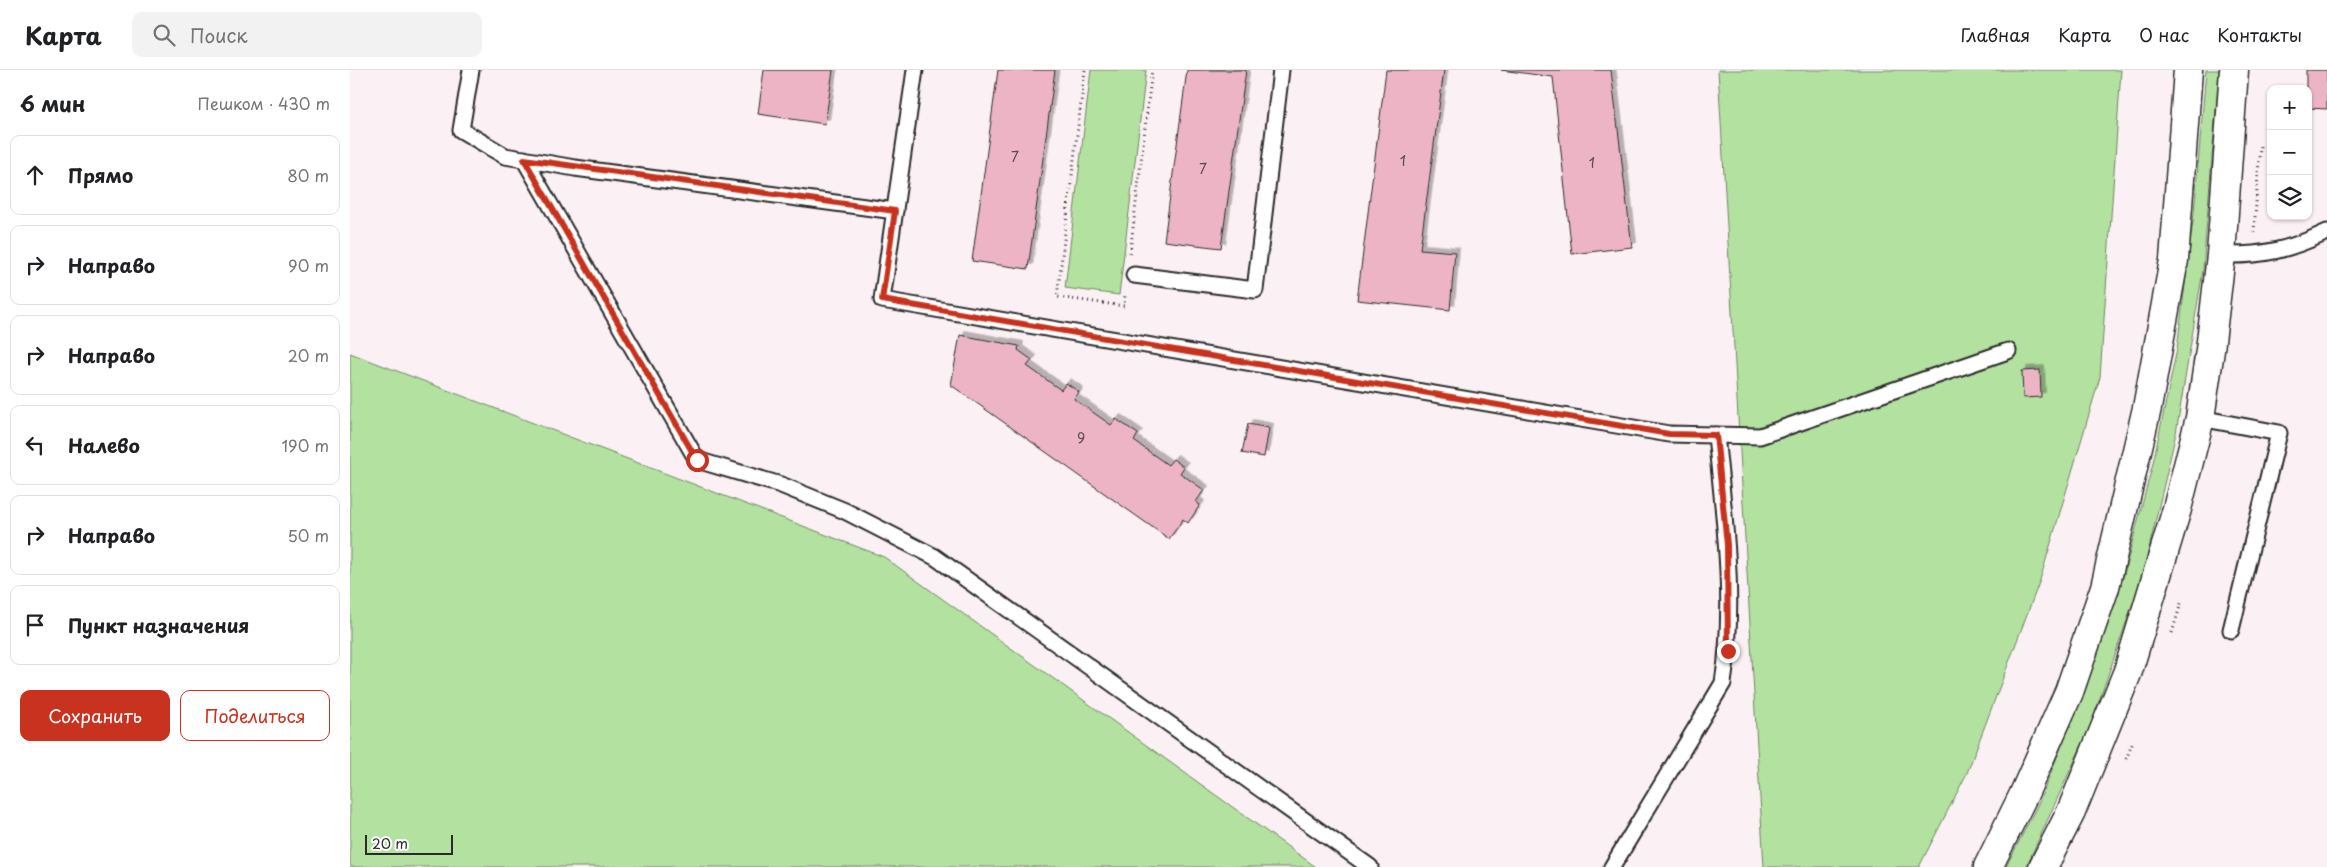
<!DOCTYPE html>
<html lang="ru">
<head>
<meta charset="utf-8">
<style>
	body { margin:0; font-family:"Playpen Sans",sans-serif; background:#f2f2f2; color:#202124 }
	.controls { position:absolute; right:15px; top:15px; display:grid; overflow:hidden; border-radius:10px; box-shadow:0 1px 4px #0004 }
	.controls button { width:45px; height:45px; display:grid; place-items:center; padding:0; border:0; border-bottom:1px solid #e0e0e0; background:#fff; color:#202124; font:25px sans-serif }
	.scale { position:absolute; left:15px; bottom:12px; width:88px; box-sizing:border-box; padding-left:5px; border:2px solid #2b2b2b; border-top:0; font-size:14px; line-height:18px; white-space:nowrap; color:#2b2b2b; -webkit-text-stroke:4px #fff; paint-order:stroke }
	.stop { position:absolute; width:15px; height:15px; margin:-11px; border:4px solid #c8321e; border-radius:50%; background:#fff }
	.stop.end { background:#c8321e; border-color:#fff; box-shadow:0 1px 5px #0008 }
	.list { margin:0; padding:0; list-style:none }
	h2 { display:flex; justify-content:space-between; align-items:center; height:65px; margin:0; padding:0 20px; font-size:21px }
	h2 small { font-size:16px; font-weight:400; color:#757577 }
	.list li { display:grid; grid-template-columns:32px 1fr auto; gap:15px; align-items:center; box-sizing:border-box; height:80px; margin:0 10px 10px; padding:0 10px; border:1px solid #e0e0e0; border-radius:10px }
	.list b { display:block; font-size:19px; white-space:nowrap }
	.list em { font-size:16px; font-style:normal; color:#757577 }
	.actions { display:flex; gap:10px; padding:15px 20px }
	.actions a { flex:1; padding:11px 0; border:1px solid #c8321e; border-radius:10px; text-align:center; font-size:18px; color:#c8321e }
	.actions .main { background:#c8321e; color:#fff }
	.icon { flex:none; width:28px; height:28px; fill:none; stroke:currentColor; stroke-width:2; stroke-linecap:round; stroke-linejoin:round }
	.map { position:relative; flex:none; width:1977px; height:797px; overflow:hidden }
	header { display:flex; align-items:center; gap:30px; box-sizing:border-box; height:70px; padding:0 25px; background:#fff; border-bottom:1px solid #e0e0e0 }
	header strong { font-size:24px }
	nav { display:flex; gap:28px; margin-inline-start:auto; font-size:18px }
	.search { width:350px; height:45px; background:#f2f2f2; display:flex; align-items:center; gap:12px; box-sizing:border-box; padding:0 18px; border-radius:10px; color:#757577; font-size:19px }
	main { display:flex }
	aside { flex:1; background:#fff }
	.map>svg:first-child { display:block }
</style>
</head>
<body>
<header>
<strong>Карта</strong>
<div class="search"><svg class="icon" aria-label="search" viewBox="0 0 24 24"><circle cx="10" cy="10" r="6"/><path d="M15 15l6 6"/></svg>Поиск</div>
<nav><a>Главная</a><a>Карта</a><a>О нас</a><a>Контакты</a></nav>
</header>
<main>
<aside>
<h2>6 мин<small>Пешком · 430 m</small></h2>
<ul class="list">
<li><svg class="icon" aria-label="ahead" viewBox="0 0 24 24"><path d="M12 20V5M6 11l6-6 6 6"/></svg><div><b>Прямо</b></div><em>80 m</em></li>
<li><svg class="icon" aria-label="right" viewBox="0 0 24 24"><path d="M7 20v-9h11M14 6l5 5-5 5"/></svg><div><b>Направо</b></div><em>90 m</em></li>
<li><svg class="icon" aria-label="right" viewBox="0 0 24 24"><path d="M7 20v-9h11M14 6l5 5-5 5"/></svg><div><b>Направо</b></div><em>20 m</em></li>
<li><svg class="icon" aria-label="left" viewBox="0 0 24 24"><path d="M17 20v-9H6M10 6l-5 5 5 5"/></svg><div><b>Налево</b></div><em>190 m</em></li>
<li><svg class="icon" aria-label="right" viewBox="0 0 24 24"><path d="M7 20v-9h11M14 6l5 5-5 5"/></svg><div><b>Направо</b></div><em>50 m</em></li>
<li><svg class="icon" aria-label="arrive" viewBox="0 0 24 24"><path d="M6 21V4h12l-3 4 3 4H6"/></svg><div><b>Пункт назначения</b></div></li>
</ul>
<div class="actions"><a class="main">Сохранить</a><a>Поделиться</a></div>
</aside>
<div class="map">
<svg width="1977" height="797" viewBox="0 0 1977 797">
	<defs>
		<filter id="shadow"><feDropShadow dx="4.5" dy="-4.5" stdDeviation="0" flood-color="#0004"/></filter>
	</defs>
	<rect width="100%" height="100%" fill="#fbf0f3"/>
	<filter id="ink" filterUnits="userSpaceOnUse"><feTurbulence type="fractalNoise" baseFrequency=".02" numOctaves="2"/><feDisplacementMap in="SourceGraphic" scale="10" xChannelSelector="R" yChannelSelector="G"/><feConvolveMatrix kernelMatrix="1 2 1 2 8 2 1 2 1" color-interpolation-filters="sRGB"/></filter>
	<g filter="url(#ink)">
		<g fill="#b3e19f" stroke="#6f8665">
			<polygon points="741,0 796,0 769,225 715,218"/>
			<polygon points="1368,0 1771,0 1750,307 1690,510 1617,703 1569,797 1414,797"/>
			<polygon points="1856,0 1869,0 1853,200 1826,363 1793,504 1740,657 1676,797 1656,797 1690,730 1731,627 1773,508 1803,393 1827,279 1844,143"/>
			<polygon points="0,283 534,487 966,797 0,797"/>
		</g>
		<g fill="#edb4c5" stroke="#2b2b2b" filter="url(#shadow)">
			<polygon points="414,0 483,0 475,54 408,44"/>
			<polygon points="648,0 705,0 678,199 622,191"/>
			<polygon points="837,0 896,0 871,178 814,171"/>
			<polygon points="1036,0 1094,0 1070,179 1105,182 1100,240 1007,230"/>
			<polygon points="1151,0 1261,0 1282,177 1222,184 1203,7"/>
			<polygon points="1956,0 1977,0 1977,39 1958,38 1958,19 1956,19"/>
			<polygon points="610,265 669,276 668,280 682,290 677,296 711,320 716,313 729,322 724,329 761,355 766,349 788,364 784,371 818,395 823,389 834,397 830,403 854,420 846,432 850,435 838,453 833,449 819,469 601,315"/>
			<polygon points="1690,300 1691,327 1673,328 1672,301"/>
			<polygon points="898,354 919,358 914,387 892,383"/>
		</g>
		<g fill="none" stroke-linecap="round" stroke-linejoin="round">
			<g stroke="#2b2b2b" stroke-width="19">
				<g id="lane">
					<polyline points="121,0 111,60 155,86 225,98 545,141"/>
					<polyline points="565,0 532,230 1319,364 1410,366 1658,281"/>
					<polyline points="174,89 347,390 431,415 495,441 585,487 1020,797"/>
					<path d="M1871,185C1913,186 1939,180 1977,162"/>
					<polyline points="784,205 905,220 931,0"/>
					<polyline points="1850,348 1929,363 1881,560"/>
					<path d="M1262,797L1373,613C1386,532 1374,447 1366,365"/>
				</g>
			</g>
			<g stroke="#2b2b2b" stroke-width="31">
				<g id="secondary">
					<polyline points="1638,797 1673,726 1719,622 1755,517 1797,338 1824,190 1838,0"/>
					<polyline points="1693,797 1721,742 1778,601 1827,439 1850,348 1860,280 1871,185 1884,0"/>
				</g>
			</g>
			<g stroke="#2b2b2b" stroke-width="3" stroke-dasharray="1 4" stroke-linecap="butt">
				<polyline points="735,0 707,227 774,236 775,224"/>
				<polyline points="1904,162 1910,76"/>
				<polyline points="780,183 802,0"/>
				<polyline points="1822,563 1832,530"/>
				<polyline points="1776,689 1783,672"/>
			</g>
			<use href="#lane" stroke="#fff" stroke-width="15"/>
			<use href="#secondary" stroke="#fff" stroke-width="28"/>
		</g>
	</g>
	<g fill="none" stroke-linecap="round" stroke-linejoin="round" filter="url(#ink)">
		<polyline stroke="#c8321e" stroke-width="6" points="347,390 174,89 545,141 532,230 1319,364 1366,365 1377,475 1378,581"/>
	</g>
	<g text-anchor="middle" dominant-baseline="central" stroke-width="4.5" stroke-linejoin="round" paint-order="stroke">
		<g font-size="14" fill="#5c4d52">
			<text x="665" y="86">7</text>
			<text x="1053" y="90">1</text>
			<text x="1242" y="92">1</text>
			<text x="853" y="98">7</text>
			<text x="731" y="367">9</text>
		</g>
	</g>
</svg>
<div class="controls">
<button>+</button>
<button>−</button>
<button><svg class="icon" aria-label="layers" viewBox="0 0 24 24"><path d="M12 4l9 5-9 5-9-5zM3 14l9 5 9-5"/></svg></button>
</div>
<div class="scale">20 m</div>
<div class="stop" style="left:347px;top:390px"></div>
<div class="stop end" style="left:1378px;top:581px"></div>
</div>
</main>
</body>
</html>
